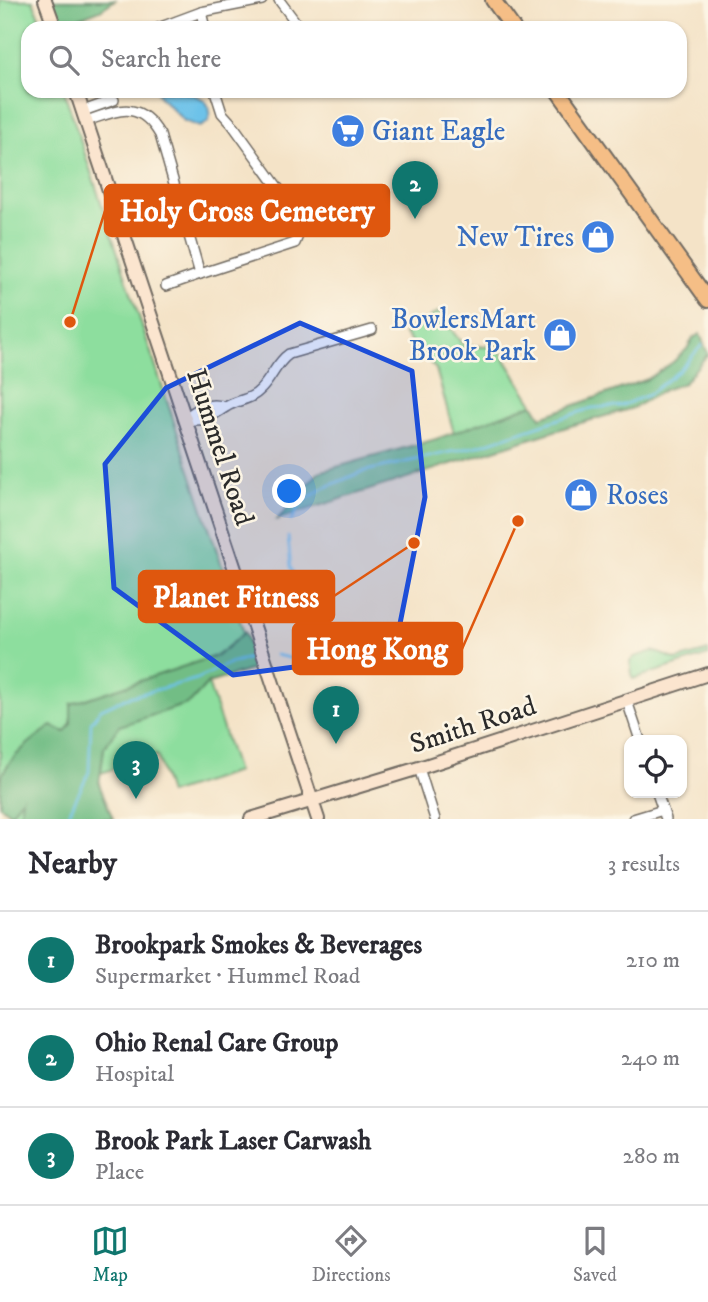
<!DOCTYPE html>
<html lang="en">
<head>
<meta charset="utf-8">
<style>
	body { margin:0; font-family:"IM FELL DW Pica",serif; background:#f7f7f7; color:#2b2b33 }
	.controls { position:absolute; right:21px; bottom:21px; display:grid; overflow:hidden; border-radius:14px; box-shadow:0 2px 5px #0004 }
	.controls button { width:63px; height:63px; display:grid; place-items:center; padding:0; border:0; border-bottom:2px solid #e1e1e2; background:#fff; color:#2b2b33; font:35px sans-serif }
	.you { position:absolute; left:290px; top:492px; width:24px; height:24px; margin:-18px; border:5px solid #fff; border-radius:50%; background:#1a73e8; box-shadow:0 0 0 10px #1a73e833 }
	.badge { display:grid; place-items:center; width:46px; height:46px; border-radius:50%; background:#0f766e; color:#fff; font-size:23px; font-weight:700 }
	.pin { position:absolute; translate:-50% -58px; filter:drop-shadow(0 2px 4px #0008) }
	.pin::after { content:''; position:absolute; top:37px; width:24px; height:21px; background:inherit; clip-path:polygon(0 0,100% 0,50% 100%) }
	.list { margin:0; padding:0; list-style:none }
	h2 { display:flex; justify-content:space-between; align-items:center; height:91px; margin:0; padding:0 28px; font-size:30px }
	h2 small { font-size:23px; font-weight:400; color:#7c7c81 }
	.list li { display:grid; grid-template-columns:46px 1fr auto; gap:21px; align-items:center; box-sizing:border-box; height:98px; padding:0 28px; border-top:2px solid #e1e1e2 }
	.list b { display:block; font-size:26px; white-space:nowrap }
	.list p { margin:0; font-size:23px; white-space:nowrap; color:#7c7c81 }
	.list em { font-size:23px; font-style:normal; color:#7c7c81 }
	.icon { flex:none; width:38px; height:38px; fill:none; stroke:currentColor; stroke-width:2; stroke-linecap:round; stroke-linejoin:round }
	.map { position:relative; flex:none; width:708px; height:819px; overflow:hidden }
	.search { position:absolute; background:#fff; box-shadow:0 2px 5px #0004; left:21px; right:21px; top:21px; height:77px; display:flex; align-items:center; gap:18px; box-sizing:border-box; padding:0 24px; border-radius:21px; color:#7c7c81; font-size:26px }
	.sheet { height:385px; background:#fff }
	nav { display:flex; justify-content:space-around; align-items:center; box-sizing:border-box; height:98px; border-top:2px solid #e1e1e2; background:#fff; font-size:19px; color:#7c7c81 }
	nav a { display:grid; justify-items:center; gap:4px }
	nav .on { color:#0f766e }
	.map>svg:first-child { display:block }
</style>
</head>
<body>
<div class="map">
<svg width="708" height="819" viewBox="0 0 708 819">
	<rect width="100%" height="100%" fill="#fcf5e5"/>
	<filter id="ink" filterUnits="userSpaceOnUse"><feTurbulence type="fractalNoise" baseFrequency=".0143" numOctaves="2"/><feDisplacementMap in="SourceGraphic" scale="14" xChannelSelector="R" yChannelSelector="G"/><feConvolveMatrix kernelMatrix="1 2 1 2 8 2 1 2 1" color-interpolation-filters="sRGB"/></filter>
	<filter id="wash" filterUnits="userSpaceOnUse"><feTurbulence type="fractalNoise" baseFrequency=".00686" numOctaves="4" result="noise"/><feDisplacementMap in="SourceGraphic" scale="28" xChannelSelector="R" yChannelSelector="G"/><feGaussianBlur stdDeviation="1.57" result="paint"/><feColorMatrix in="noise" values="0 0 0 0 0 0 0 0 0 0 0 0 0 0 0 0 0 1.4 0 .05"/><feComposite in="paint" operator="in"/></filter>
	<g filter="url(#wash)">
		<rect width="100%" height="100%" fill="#f4e3c7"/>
		<g fill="#8dde9e" stroke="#5c8464" stroke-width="2">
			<polygon points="0,0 33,0 43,28 28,28 28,91 64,91 252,657 75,713 106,819 11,819 0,785"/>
			<polygon points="438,312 463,345 486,347 494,342 533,404 454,433 436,369 404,334"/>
			<polygon points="653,651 677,660 708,651 708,655 633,679 630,662 634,657"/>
			<polygon points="208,683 237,772 169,794 157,755 101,773 104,748 119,726 190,703"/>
		</g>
		<g fill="#72bd85" stroke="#4e7458" stroke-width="2">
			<polygon points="52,0 115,0 100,10 61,25"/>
			<polygon points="700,334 708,354 684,383 664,390 633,408 567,427 278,519 319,472 436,439 533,404 541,417 648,379 673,362 687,349 693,338"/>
			<path d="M245,632L257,668L208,683L190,703L119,726L104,748L99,784L113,819H20L22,798L11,814L0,806C0,798 0,786 1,778C7,759 35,737 52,726L65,732L71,723V704L218,655Z"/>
		</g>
		<path fill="#6dc2e9" stroke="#4c768a" stroke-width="2" d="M157,91C176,91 219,91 208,122L200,127L184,121L159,96Z"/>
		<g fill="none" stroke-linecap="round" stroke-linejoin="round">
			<g stroke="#6dc2e9" stroke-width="2.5">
				<polyline points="291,521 301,503 322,489 361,472 478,446 592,408 620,406 648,395 680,370 702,345"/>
				<polyline points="288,537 291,568 309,609 308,618"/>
				<polyline points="276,655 293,659 302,634"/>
				<polyline points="293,659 305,665"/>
				<polyline points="66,819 89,772 91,722 101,709 125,698 197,679 230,663 254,657"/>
			</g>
		</g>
	</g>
	<g filter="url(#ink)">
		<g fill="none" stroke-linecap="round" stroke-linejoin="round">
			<g stroke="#716b62" stroke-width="12">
				<g id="street">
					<polyline points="279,0 300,28"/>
					<polyline points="201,12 205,28"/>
					<polyline points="158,28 201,12 262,0"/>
					<polyline points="83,111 114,100"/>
					<path d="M86,121C119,110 139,99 160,135L200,274L295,243L301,228L297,214L232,124L222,113L215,91"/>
					<polyline points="166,286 200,274"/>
					<path d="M185,419C204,423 211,416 226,407C238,399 250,401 261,389C272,378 276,363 289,354L372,330"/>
					<path d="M185,419C195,409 211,401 225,407"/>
					<polyline points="627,701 640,740"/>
					<polyline points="419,768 435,819"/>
					<polyline points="657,793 666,819"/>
					<polyline points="633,819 663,810"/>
				</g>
			</g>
			<g stroke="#716b62" stroke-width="16">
				<g id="secondary">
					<polyline points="45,0 55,28"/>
					<polyline points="76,91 318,819"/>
					<polyline points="251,819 419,768 708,674"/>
				</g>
			</g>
			<g stroke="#716b62" stroke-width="18">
				<g id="primary">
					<polyline points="493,0 513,28"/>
					<polyline points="558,91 708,300"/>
				</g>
			</g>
			<use href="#street" stroke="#fff" stroke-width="9"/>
			<use href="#secondary" stroke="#fbe5cf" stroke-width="12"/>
			<use href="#primary" stroke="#f5be86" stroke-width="14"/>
		</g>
	</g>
	<path fill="#1d4ed8" fill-opacity="0.2" stroke="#1d4ed8" stroke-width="5" stroke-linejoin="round" d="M300,323L412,371L425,497L394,654L233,675L114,588L105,464L166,388Z"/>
	<defs>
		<g id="supermarket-disc" transform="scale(1.75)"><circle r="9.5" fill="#3f7fe0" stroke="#fcf5e5"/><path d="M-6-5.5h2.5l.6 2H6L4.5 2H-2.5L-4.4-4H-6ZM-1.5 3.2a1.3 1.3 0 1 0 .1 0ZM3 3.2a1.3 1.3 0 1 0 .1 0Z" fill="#fff"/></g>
		<g id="shop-disc" transform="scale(1.75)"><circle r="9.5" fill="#3f7fe0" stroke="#fcf5e5"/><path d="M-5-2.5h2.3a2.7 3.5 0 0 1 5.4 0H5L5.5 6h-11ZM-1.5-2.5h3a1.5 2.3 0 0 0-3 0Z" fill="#fff"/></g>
	</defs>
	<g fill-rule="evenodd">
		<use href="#supermarket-disc" x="348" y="131"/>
		<use href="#shop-disc" x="598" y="237"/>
		<use href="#shop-disc" x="560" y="335"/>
		<use href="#shop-disc" x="581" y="495"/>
	</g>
	<g text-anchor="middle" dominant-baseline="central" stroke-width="5" stroke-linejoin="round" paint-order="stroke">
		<g font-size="28" fill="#366cbe" stroke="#fcf5e5" text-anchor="start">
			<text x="372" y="131">Giant Eagle</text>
			<text x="574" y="237" text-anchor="end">New Tires</text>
			<text x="536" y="319" text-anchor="end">BowlersMart<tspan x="536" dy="32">Brook Park</tspan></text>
			<text x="606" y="495">Roses</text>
		</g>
		<g font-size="28" fill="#2b2b2b" stroke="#fcf5e5">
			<text transform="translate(220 447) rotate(72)">Hummel Road</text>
			<text transform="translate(473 725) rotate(-18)">Smith Road</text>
		</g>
	</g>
	<path fill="none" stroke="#df570e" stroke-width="2.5" d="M70 322L105 211M414 543L334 596M518 521L462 649"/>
	<g fill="#df570e" stroke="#fcf5e5" stroke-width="2.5">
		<circle cx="70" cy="322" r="7"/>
		<circle cx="414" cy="543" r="7"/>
		<circle cx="518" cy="521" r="7"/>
	</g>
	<g fill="#df570e" stroke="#df570e" stroke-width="2.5">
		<rect x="105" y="185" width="284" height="51" rx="7"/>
		<rect x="139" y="571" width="195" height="51" rx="7"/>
		<rect x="293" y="623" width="169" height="51" rx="7"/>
	</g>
	<g font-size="30" text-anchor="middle" font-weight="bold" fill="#fff">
		<text x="247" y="221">Holy Cross Cemetery</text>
		<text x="236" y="607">Planet Fitness</text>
		<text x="377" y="659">Hong Kong</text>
	</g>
</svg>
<div class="controls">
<button><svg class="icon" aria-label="locate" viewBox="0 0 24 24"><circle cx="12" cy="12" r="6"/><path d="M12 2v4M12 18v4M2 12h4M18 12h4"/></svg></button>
</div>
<div class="you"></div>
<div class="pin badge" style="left:336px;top:744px">1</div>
<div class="pin badge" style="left:415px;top:219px">2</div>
<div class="pin badge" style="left:136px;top:799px">3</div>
<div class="search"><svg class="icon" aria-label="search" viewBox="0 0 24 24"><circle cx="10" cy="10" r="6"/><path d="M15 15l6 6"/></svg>Search here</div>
</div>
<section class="sheet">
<h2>Nearby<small>3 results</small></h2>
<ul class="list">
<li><span class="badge">1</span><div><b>Brookpark Smokes &amp; Beverages</b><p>Supermarket · Hummel Road</p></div><em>210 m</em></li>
<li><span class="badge">2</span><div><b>Ohio Renal Care Group</b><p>Hospital</p></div><em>240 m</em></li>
<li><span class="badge">3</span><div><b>Brook Park Laser Carwash</b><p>Place</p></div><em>280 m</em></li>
</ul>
</section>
<nav>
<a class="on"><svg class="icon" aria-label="map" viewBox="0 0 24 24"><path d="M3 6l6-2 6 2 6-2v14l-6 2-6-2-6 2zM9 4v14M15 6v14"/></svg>Map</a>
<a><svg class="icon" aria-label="directions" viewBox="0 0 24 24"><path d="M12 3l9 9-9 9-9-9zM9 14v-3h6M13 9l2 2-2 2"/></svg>Directions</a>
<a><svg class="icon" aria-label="saved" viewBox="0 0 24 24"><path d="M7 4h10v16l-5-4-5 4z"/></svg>Saved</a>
</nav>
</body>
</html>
